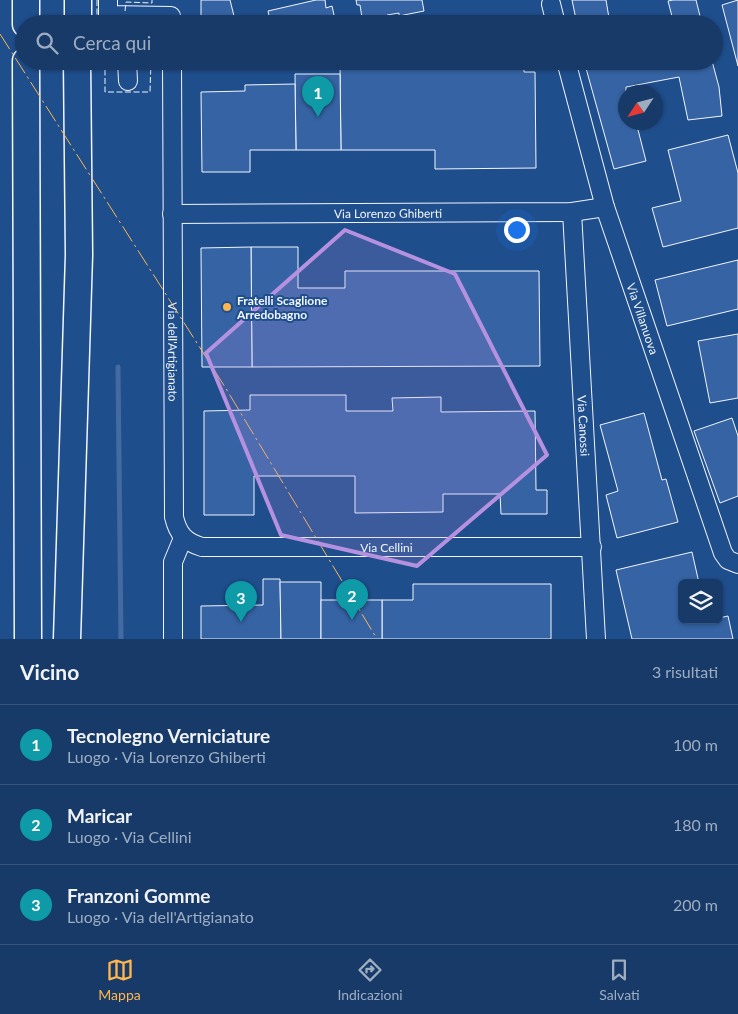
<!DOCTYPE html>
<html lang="it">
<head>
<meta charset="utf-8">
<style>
	body { margin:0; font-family:Lato,sans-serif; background:#20416f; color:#f1f3f6 }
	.controls { position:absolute; right:15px; bottom:15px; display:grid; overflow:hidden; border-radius:8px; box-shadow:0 1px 4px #0004 }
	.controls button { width:45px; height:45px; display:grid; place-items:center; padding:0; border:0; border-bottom:1px solid #36547d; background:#173a69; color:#f1f3f6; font:25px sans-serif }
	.compass { position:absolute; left:618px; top:85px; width:45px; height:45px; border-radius:50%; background:#173a69; box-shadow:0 1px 4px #0004; rotate:234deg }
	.you { position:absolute; left:516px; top:229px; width:18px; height:18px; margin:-12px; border:4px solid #fff; border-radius:50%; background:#1a73e8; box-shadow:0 0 0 8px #1a73e833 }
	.badge { display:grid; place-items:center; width:32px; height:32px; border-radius:50%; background:#ffb74d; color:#fff; font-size:16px; font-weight:700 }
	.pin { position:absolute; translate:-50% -41px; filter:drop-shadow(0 1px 2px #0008) }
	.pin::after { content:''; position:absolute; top:26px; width:18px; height:15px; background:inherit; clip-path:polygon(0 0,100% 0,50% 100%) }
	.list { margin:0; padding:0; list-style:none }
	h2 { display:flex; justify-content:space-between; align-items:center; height:65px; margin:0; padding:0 20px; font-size:21px }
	h2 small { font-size:16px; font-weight:400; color:#9eadc0 }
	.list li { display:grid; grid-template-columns:32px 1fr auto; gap:15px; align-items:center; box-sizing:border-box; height:80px; padding:0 20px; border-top:1px solid #36547d }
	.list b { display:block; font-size:19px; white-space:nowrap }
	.list p { margin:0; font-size:16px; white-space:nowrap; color:#9eadc0 }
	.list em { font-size:16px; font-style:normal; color:#9eadc0 }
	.icon { flex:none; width:28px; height:28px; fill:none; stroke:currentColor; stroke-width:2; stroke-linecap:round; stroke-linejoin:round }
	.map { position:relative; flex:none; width:738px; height:639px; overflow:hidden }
	.search { position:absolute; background:#173a69; box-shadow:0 1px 4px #0004; left:15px; right:15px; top:15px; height:55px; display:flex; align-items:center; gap:12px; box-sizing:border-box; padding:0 18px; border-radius:28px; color:#9eadc0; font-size:19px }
	.sheet { height:305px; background:#173a69 }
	nav { display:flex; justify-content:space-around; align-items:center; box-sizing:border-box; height:70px; border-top:1px solid #36547d; background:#173a69; font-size:14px; color:#9eadc0 }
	nav a { display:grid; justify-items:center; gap:2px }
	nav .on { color:#ffb74d }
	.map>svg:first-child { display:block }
</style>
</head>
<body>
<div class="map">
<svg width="738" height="639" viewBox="0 0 738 639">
	<rect width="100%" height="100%" fill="#1f4e8c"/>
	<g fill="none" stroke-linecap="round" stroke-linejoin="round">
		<polyline stroke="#446ba0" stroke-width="5" points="118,367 121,639"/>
	</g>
	<g fill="#3563a3" stroke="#f2f6ff">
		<polygon points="201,0 230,0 236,24 201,24"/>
		<polygon points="316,0 325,0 326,8 332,6 336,24 266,24 266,21 270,20 268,11"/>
		<polygon points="356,0 422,0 424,11 399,16 399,13 387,15 388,19 363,24 360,5 357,5"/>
		<polygon points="572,0 606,0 610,24 577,24"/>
		<polygon points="673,0 696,0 702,24 674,24 668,1"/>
		<polygon points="738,0 738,66 722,5"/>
		<polygon points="388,61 524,61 524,72 535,72 536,168 435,169 435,150 341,150 340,64 388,64"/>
		<polygon points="584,61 712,61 719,87 722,116 688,120 679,77 626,87 626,122 636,122 646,161 614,169"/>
		<polygon points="295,74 340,74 341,150 296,150"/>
		<polygon points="295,84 296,150 250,150 250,172 202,172 201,92 245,91 245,85"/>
		<polygon points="728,135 738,173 738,228 663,247 652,208 681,201 668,150"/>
		<polygon points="251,247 298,247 298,288 345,288 345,271 539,271 540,366 252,367"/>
		<polygon points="251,247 252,367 202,367 201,248"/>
		<polygon points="738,260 738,309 667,326 655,280"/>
		<polygon points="738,334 738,398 710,403 698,341"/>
		<polygon points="250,395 346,395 346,411 393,411 392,398 441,397 441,412 535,411 536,490 547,490 547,514 501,514 500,494 443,494 443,512 355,513 355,476 254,476 254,515 204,515 204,411 250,410"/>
		<polygon points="644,413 662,480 666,479 678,522 617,538 606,495 618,491 600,425"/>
		<polygon points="732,418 738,436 738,496 720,503 694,431"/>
		<polygon points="692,552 699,583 682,583 682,620 719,620 719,618 728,616 733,639 632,639 616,570"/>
		<polygon points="263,579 280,579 281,639 201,639 201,606 263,605"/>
		<polygon points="280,582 321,582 321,639 281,639"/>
		<polygon points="413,584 551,584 551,639 382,639 382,600 413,600"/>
		<rect x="321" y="600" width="61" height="39"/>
	</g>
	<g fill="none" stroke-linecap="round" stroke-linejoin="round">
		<g stroke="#f2f6ff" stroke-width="20">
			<g id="minor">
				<polyline points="108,0 108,15 171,16"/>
				<polyline points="551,4 556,24"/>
				<polyline points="127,61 128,81"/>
				<path id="s1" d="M172,61L174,517C178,534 185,542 202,547H592"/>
				<path id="s2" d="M566,61L605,207L723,553L728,560L738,564"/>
				<path id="s3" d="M572,212L596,639"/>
				<path id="s4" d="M172,214L572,212L605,207"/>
				<polyline points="173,639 173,562 183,538"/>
			</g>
		</g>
		<g stroke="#f2f6ff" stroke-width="29">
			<g id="highway">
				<polyline points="26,0 26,24"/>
				<polyline points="78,24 78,0"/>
				<polyline points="26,61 28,639"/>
				<polyline points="67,639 79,255 77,61"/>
			</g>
		</g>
		<use href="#minor" stroke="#1f4e8c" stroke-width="18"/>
		<use href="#highway" stroke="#1f4e8c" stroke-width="26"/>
		<g stroke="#f2f6ff" stroke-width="1" stroke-dasharray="6 2.5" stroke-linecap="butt">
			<polyline points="97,0 97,17 101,24"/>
			<polyline points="125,11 126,2 152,3 152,0"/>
			<polyline points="105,61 105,92 150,92 151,61"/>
		</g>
		<polyline stroke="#ffb74d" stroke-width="1" stroke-dasharray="18 4 2.5 4" stroke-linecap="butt" points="0,34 225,387 377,639"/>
	</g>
	<path fill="#b691df" fill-opacity="0.2" stroke="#b691df" stroke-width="4" stroke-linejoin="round" d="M345,230L455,274L547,455L417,566L281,535L206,353Z"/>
	<circle fill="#ffb74d" stroke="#1f4e8c" stroke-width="2" cx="227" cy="307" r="5"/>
	<g text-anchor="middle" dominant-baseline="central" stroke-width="4" stroke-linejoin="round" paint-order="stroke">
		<g font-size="12" fill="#f2f6ff" stroke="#1f4e8c">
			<text stroke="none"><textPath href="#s4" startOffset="216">Via Lorenzo Ghiberti</textPath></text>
			<text stroke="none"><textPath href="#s2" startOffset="269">Via Villanuova</textPath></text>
			<text stroke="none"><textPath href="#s1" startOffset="291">Via dell'Artigianato</textPath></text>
			<text stroke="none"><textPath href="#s3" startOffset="214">Via Canossi</textPath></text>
			<text stroke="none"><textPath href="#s1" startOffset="684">Via Cellini</textPath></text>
		</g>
		<g font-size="12" font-weight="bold" fill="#f2f6ff" stroke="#1f4e8c" text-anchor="start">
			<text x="237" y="300">Fratelli Scaglione<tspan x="237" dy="14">Arredobagno</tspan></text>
		</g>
	</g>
</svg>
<div class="controls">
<button><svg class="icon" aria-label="layers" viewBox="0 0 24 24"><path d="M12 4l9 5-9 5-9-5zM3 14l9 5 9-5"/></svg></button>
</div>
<svg class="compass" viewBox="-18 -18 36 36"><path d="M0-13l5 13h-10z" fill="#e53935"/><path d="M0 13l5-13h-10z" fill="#9eadc0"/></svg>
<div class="you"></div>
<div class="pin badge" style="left:318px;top:117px;background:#0f9aa8">1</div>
<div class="pin badge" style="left:352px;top:620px;background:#0f9aa8">2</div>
<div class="pin badge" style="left:241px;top:622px;background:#0f9aa8">3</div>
<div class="search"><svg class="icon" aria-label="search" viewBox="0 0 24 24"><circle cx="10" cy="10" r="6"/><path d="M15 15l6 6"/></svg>Cerca qui</div>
</div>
<section class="sheet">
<h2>Vicino<small>3 risultati</small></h2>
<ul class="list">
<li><span class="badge" style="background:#0f9aa8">1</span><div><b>Tecnolegno Verniciature</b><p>Luogo · Via Lorenzo Ghiberti</p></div><em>100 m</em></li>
<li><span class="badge" style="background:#0f9aa8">2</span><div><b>Maricar</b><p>Luogo · Via Cellini</p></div><em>180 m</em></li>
<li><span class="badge" style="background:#0f9aa8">3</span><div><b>Franzoni Gomme</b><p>Luogo · Via dell'Artigianato</p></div><em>200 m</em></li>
</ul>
</section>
<nav>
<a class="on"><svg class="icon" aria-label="map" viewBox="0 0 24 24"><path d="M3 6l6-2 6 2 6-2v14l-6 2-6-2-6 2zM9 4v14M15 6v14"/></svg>Mappa</a>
<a><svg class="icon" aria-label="directions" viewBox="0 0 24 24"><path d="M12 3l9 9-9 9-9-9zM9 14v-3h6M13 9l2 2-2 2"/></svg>Indicazioni</a>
<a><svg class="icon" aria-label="saved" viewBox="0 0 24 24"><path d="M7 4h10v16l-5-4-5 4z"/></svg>Salvati</a>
</nav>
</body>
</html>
